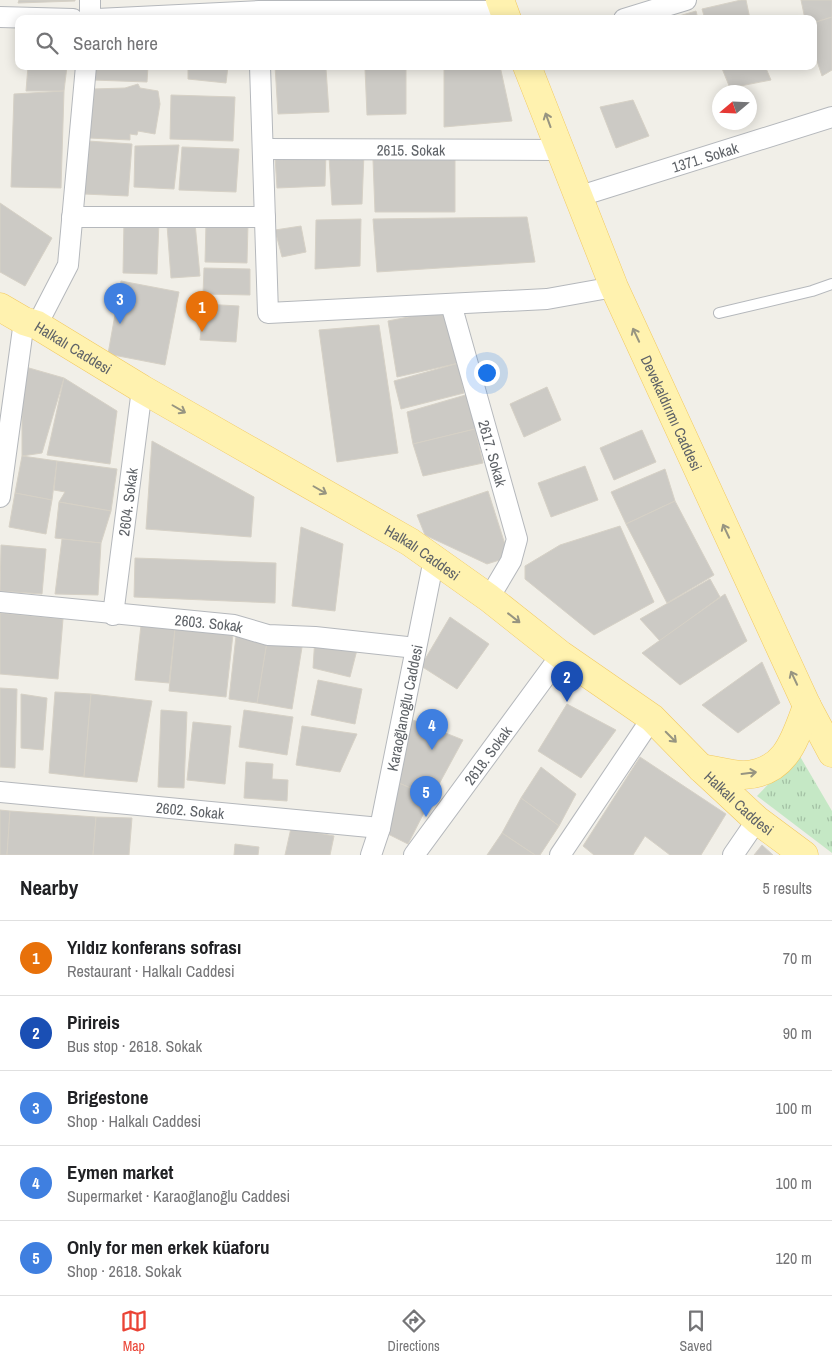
<!DOCTYPE html>
<html lang="en">
<head>
<meta charset="utf-8">
<style>
	body { margin:0; font-family:"Archivo Narrow",sans-serif; background:#f2f2f2; color:#202124 }
	.compass { position:absolute; left:712px; top:85px; width:45px; height:45px; border-radius:50%; background:#fff; box-shadow:0 2px 12px #0003; rotate:251deg }
	.you { position:absolute; left:486px; top:372px; width:18px; height:18px; margin:-12px; border:4px solid #fff; border-radius:50%; background:#1a73e8; box-shadow:0 0 0 8px #1a73e833 }
	.badge { display:grid; place-items:center; width:32px; height:32px; border-radius:50%; background:#ea4335; color:#fff; font-size:16px; font-weight:700 }
	.pin { position:absolute; translate:-50% -41px; filter:drop-shadow(0 1px 2px #0008) }
	.pin::after { content:''; position:absolute; top:26px; width:18px; height:15px; background:inherit; clip-path:polygon(0 0,100% 0,50% 100%) }
	.list { margin:0; padding:0; list-style:none }
	h2 { display:flex; justify-content:space-between; align-items:center; height:65px; margin:0; padding:0 20px; font-size:21px }
	h2 small { font-size:16px; font-weight:400; color:#757577 }
	.list li { display:grid; grid-template-columns:32px 1fr auto; gap:15px; align-items:center; box-sizing:border-box; height:75px; padding:0 20px; border-top:1px solid #e0e0e0 }
	.list b { display:block; font-size:19px; white-space:nowrap }
	.list p { margin:0; font-size:16px; white-space:nowrap; color:#757577 }
	.list em { font-size:16px; font-style:normal; color:#757577 }
	.icon { flex:none; width:28px; height:28px; fill:none; stroke:currentColor; stroke-width:2; stroke-linecap:round; stroke-linejoin:round }
	.map { position:relative; flex:none; width:832px; height:855px; overflow:hidden }
	.search { position:absolute; background:#fff; box-shadow:0 2px 12px #0003; left:15px; right:15px; top:15px; height:55px; display:flex; align-items:center; gap:12px; box-sizing:border-box; padding:0 18px; border-radius:10px; color:#757577; font-size:19px }
	.sheet { height:440px; background:#fff }
	nav { display:flex; justify-content:space-around; align-items:center; box-sizing:border-box; height:70px; border-top:1px solid #e0e0e0; background:#fff; font-size:14px; color:#757577 }
	nav a { display:grid; justify-items:center; gap:2px }
	nav .on { color:#ea4335 }
	.map>svg:first-child { display:block }
</style>
</head>
<body>
<div class="map">
<svg width="832" height="855" viewBox="0 0 832 855">
	<defs>
		<pattern id="grass-tufts" width="24" height="20" patternUnits="userSpaceOnUse" patternTransform="scale(1.25)"><rect width="24" height="20" fill="#c5e8c5"/><path d="M3 7l-1-3M5 7V3M7 7l1-3M15 17l-1-3M17 17v-4M19 17l1-3" fill="none" stroke="#a3c0a4"/></pattern>
	</defs>
	<rect width="100%" height="100%" fill="#f1efe8"/>
	<polygon fill="url(#grass-tufts)" points="798,753 832,811 832,853 757,796"/>
	<g fill="#cccac5" stroke="#d6d1c6">
		<polygon points="19,0 75,0 75,1 18,3"/>
		<polygon points="741,0 746,0 750,19 705,19 702,9"/>
		<polygon points="801,0 832,0 832,17 813,23 813,19 805,19"/>
		<polygon points="696,11 698,19 672,18"/>
		<polygon points="832,17 832,70 822,76 813,49 813,23"/>
		<polygon points="28,66 67,66 64,91 26,91"/>
		<polygon points="93,66 148,66 147,82 93,80"/>
		<polygon points="188,66 228,66 226,83 188,79"/>
		<polygon points="275,66 310,66 326,69 329,112 278,114"/>
		<polygon points="444,66 500,66 512,121 444,127"/>
		<polygon points="721,66 765,66 771,80 730,88"/>
		<polygon points="406,68 406,114 367,115 365,69"/>
		<polygon points="138,84 140,88 158,91 160,104 155,134 138,131 137,135 130,134 130,140 89,138 93,89 125,88"/>
		<polygon points="64,91 61,188 11,187 14,94"/>
		<polygon points="171,95 235,97 233,141 170,139"/>
		<polygon points="633,100 649,136 616,148 600,107"/>
		<polygon points="88,141 132,144 128,196 84,194"/>
		<polygon points="179,145 174,189 134,187 135,146"/>
		<polygon points="182,147 239,149 236,192 179,190"/>
		<polygon points="326,152 325,186 277,188 275,157"/>
		<polygon points="364,153 362,204 332,205 329,156"/>
		<polygon points="455,158 455,212 375,212 373,160"/>
		<polygon points="0,203 52,238 25,286 0,272"/>
		<polygon points="527,217 535,262 377,272 373,219"/>
		<polygon points="361,219 360,266 315,269 316,220"/>
		<polygon points="124,220 159,221 157,274 123,273"/>
		<polygon points="195,223 200,276 171,278 167,225"/>
		<polygon points="206,223 248,224 247,263 205,262"/>
		<polygon points="301,226 306,252 282,257 275,230"/>
		<polygon points="204,268 250,269 250,295 203,294"/>
		<polygon points="121,281 179,292 165,365 108,354"/>
		<polygon points="203,304 239,306 236,342 200,340"/>
		<polygon points="449,309 459,363 397,377 388,321"/>
		<polygon points="379,325 398,453 337,462 319,330"/>
		<polygon points="459,363 464,393 401,409 394,381"/>
		<polygon points="22,366 64,378 42,453 22,456"/>
		<polygon points="64,378 117,411 110,464 47,455"/>
		<polygon points="547,387 561,420 524,437 510,404"/>
		<polygon points="469,394 475,429 413,444 407,412"/>
		<polygon points="475,429 483,463 423,476 413,444"/>
		<polygon points="642,430 656,462 614,480 600,448"/>
		<polygon points="152,441 254,497 251,537 146,529"/>
		<polygon points="22,456 57,461 52,500 15,493"/>
		<polygon points="57,461 117,469 111,511 59,502 65,492 54,490"/>
		<polygon points="585,466 598,500 551,517 538,483"/>
		<polygon points="665,469 675,501 626,524 611,492"/>
		<polygon points="488,491 509,557 487,564 425,535 417,515"/>
		<polygon points="15,493 52,500 46,534 9,527"/>
		<polygon points="675,501 714,575 667,603 626,524"/>
		<polygon points="59,502 111,511 101,543 55,538"/>
		<polygon points="620,526 654,602 594,635 525,579 525,566 560,545"/>
		<polygon points="301,527 343,544 335,611 292,606"/>
		<polygon points="62,539 101,543 98,595 55,594"/>
		<polygon points="1,545 46,549 42,594 0,591"/>
		<polygon points="135,558 276,563 275,603 134,597"/>
		<polygon points="710,579 720,597 660,641 640,619"/>
		<polygon points="725,594 747,641 680,685 642,653"/>
		<polygon points="0,613 63,619 58,679 0,674"/>
		<polygon points="450,617 489,644 457,689 421,666"/>
		<polygon points="176,619 234,625 226,697 169,691"/>
		<polygon points="176,619 169,683 135,680 141,625"/>
		<polygon points="268,635 303,641 292,709 257,703"/>
		<polygon points="268,635 257,703 229,699 236,636"/>
		<polygon points="315,637 359,642 350,677 313,668"/>
		<polygon points="762,662 780,703 738,733 702,705"/>
		<polygon points="318,680 362,689 355,724 311,715"/>
		<polygon points="0,688 17,689 15,768 0,767"/>
		<polygon points="55,692 91,694 84,777 49,773"/>
		<polygon points="21,694 47,698 43,750 21,748"/>
		<polygon points="91,694 152,701 137,782 84,777"/>
		<polygon points="567,704 616,730 581,778 538,751"/>
		<polygon points="161,710 187,712 184,788 158,787"/>
		<polygon points="244,710 293,717 287,755 239,747"/>
		<polygon points="408,718 463,740 432,797 394,781"/>
		<polygon points="193,722 231,726 225,784 187,780"/>
		<polygon points="302,726 357,734 340,772 296,765"/>
		<polygon points="640,757 726,814 701,855 670,855 645,836 633,855 594,855 583,846"/>
		<polygon points="246,762 273,764 272,779 288,780 287,801 244,798"/>
		<polygon points="541,767 576,794 559,826 521,798"/>
		<polygon points="394,781 432,797 408,844 384,832"/>
		<polygon points="521,798 559,826 540,855 535,855 502,833"/>
		<polygon points="0,810 10,811 7,855 0,855"/>
		<polygon points="10,811 96,817 93,855 7,855"/>
		<polygon points="96,817 132,818 129,855 93,855"/>
		<polygon points="291,828 334,836 330,855 285,855"/>
		<polygon points="502,833 535,855 487,855"/>
		<polygon points="235,844 259,847 258,855 234,855"/>
		<polygon points="762,845 773,855 754,855"/>
	</g>
	<g fill="none" stroke-linecap="round" stroke-linejoin="round">
		<g stroke="#b5b8bc" stroke-width="12">
			<polyline id="lane" points="719,313 812,291 832,284"/>
		</g>
		<g stroke="#b5b8bc" stroke-width="22">
			<g id="street">
				<polyline points="0,17 73,19"/>
				<polyline points="90,19 90,0"/>
				<polyline points="97,19 259,11 504,11"/>
				<polyline points="624,19 686,0"/>
				<polyline points="260,66 268,313 547,299 614,287"/>
				<path id="s1" d="M263,149L559,150"/>
				<path id="s2" d="M577,197L832,117"/>
				<polyline points="72,217 265,217"/>
				<path id="s3" d="M451,304L517,539L511,561L489,598"/>
				<polyline points="37,325 68,265 86,66"/>
				<polyline points="0,497 24,321"/>
				<path id="s4" d="M0,602L234,625L268,635L315,637L416,648"/>
				<path id="s5" d="M113,615L142,389"/>
				<path id="s6" d="M0,792L380,828"/>
				<path id="s7" d="M371,855L380,828L434,559"/>
				<path id="s8" d="M414,855L561,655"/>
				<polyline points="560,855 652,718"/>
				<polyline points="733,855 757,820"/>
			</g>
		</g>
		<g stroke="#f2c960" stroke-width="29">
			<g id="primary">
				<polyline points="500,0 507,19"/>
				<path id="s9" d="M527,66L614,287L807,706L832,753"/>
				<path id="s10" d="M0,307L24,321L37,325L142,389L410,542L489,598L561,655L652,718L701,768L757,820L804,855"/>
				<path d="M701,768C715,770 730,775 744,775C786,773 795,739 807,706"/>
			</g>
		</g>
		<use href="#lane" stroke="#fff" stroke-width="10"/>
		<use href="#street" stroke="#fff" stroke-width="20"/>
		<use href="#primary" stroke="#fff2af" stroke-width="28"/>
	</g>
	<defs><path id="oneway-shaft" d="M-6 0H5M1.5-3L5.5 0L1.5 3" fill="none" stroke-width="1.6" stroke-linecap="round" stroke-linejoin="round" transform="scale(1.25)"/></defs>
	<g stroke="#979581">
		<use href="#oneway-shaft" transform="translate(548 120) rotate(-110)"/>
		<use href="#oneway-shaft" transform="translate(636 335) rotate(-115)"/>
		<use href="#oneway-shaft" transform="translate(179 409) rotate(30)"/>
		<use href="#oneway-shaft" transform="translate(320 490) rotate(30)"/>
		<use href="#oneway-shaft" transform="translate(726 531) rotate(-115)"/>
		<use href="#oneway-shaft" transform="translate(514 618) rotate(38)"/>
		<use href="#oneway-shaft" transform="translate(794 678) rotate(-115)"/>
		<use href="#oneway-shaft" transform="translate(671 737) rotate(45)"/>
		<use href="#oneway-shaft" transform="translate(749 773) rotate(-7)"/>
	</g>
	<g text-anchor="middle" dominant-baseline="central" stroke-width="5" stroke-linejoin="round" paint-order="stroke">
		<g font-size="15" fill="#5f6368" stroke="#fff">
			<text stroke="none"><textPath href="#s1" startOffset="148">2615. Sokak</textPath></text>
			<text stroke="none"><textPath href="#s2" startOffset="134">1371. Sokak</textPath></text>
			<text stroke="none"><textPath href="#s10" startOffset="84">Halkalı Caddesi</textPath></text>
			<text stroke="none"><textPath href="#s9" startOffset="376">Devekaldırımı Caddesi</textPath></text>
			<text stroke="none"><textPath href="#s3" startOffset="155">2617. Sokak</textPath></text>
			<text stroke="none"><textPath href="#s5" startOffset="114">2604. Sokak</textPath></text>
			<text stroke="none"><textPath href="#s10" startOffset="489">Halkalı Caddesi</textPath></text>
			<text stroke="none"><textPath href="#s4" startOffset="210">2603. Sokak</textPath></text>
			<text stroke="none"><textPath href="#s7" startOffset="151">Karaoğlanoğlu Caddesi</textPath></text>
			<text stroke="none"><textPath href="#s8" startOffset="124">2618. Sokak</textPath></text>
			<text stroke="none"><textPath href="#s10" startOffset="894">Halkalı Caddesi</textPath></text>
			<text stroke="none"><textPath href="#s6" startOffset="191">2602. Sokak</textPath></text>
		</g>
	</g>
</svg>
<svg class="compass" viewBox="-18 -18 36 36"><path d="M0-13l5 13h-10z" fill="#e53935"/><path d="M0 13l5-13h-10z" fill="#757577"/></svg>
<div class="you"></div>
<div class="pin badge" style="left:202px;top:332px;background:#e8710a">1</div>
<div class="pin badge" style="left:567px;top:702px;background:#1a4fb4">2</div>
<div class="pin badge" style="left:120px;top:324px;background:#3f7fe0">3</div>
<div class="pin badge" style="left:432px;top:750px;background:#3f7fe0">4</div>
<div class="pin badge" style="left:426px;top:817px;background:#3f7fe0">5</div>
<div class="search"><svg class="icon" aria-label="search" viewBox="0 0 24 24"><circle cx="10" cy="10" r="6"/><path d="M15 15l6 6"/></svg>Search here</div>
</div>
<section class="sheet">
<h2>Nearby<small>5 results</small></h2>
<ul class="list">
<li><span class="badge" style="background:#e8710a">1</span><div><b>Yıldız konferans sofrası</b><p>Restaurant · Halkalı Caddesi</p></div><em>70 m</em></li>
<li><span class="badge" style="background:#1a4fb4">2</span><div><b>Pirireis</b><p>Bus stop · 2618. Sokak</p></div><em>90 m</em></li>
<li><span class="badge" style="background:#3f7fe0">3</span><div><b>Brigestone</b><p>Shop · Halkalı Caddesi</p></div><em>100 m</em></li>
<li><span class="badge" style="background:#3f7fe0">4</span><div><b>Eymen market</b><p>Supermarket · Karaoğlanoğlu Caddesi</p></div><em>100 m</em></li>
<li><span class="badge" style="background:#3f7fe0">5</span><div><b>Only for men erkek küaforu</b><p>Shop · 2618. Sokak</p></div><em>120 m</em></li>
</ul>
</section>
<nav>
<a class="on"><svg class="icon" aria-label="map" viewBox="0 0 24 24"><path d="M3 6l6-2 6 2 6-2v14l-6 2-6-2-6 2zM9 4v14M15 6v14"/></svg>Map</a>
<a><svg class="icon" aria-label="directions" viewBox="0 0 24 24"><path d="M12 3l9 9-9 9-9-9zM9 14v-3h6M13 9l2 2-2 2"/></svg>Directions</a>
<a><svg class="icon" aria-label="saved" viewBox="0 0 24 24"><path d="M7 4h10v16l-5-4-5 4z"/></svg>Saved</a>
</nav>
</body>
</html>
